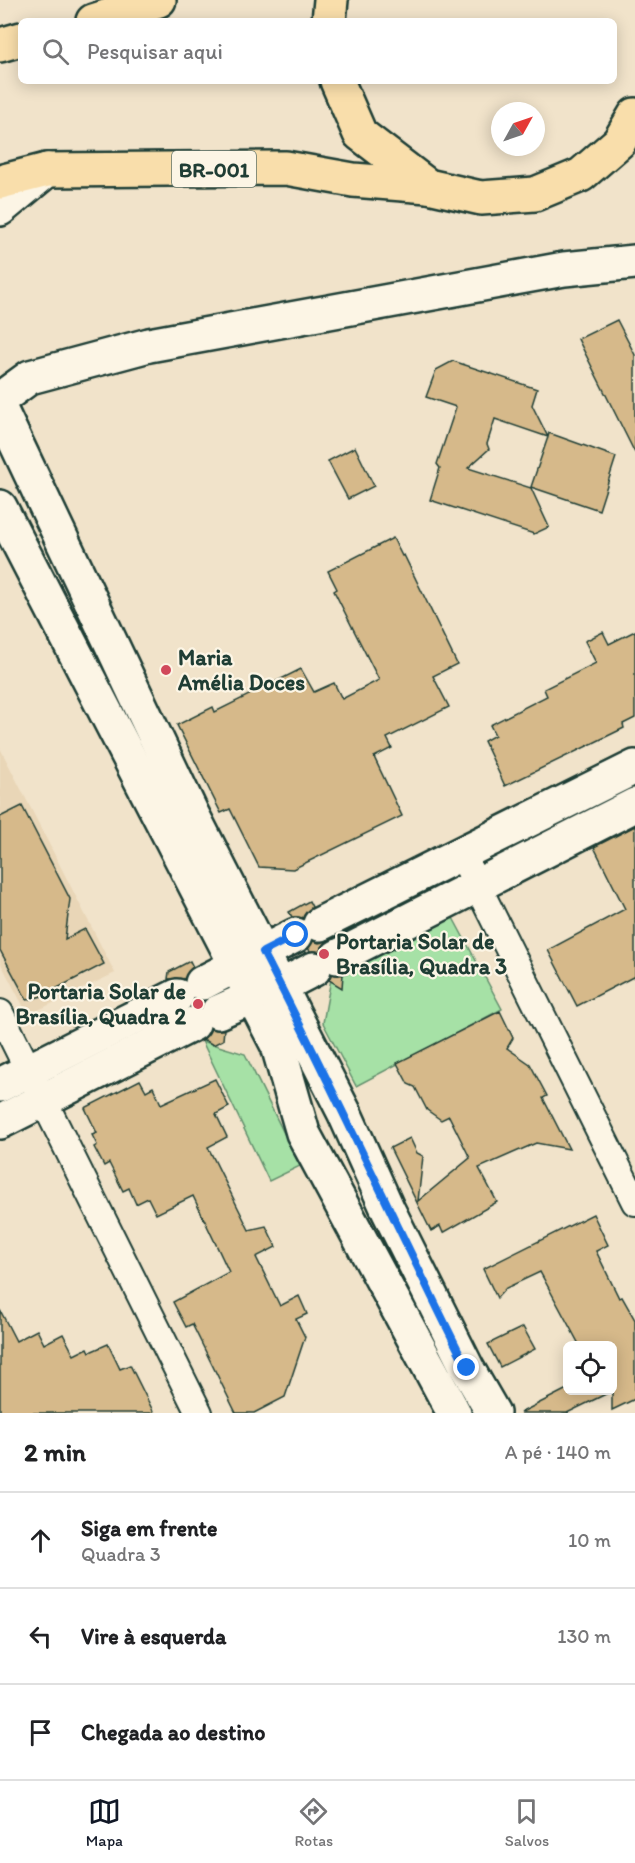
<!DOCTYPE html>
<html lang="pt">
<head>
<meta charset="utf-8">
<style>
	body { margin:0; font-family:Itim,sans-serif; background:#f2f2f2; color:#202124 }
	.controls { position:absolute; right:18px; bottom:18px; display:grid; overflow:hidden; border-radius:9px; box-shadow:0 3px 15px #0003 }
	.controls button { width:54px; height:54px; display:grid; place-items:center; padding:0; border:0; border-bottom:2px solid #e0e0e0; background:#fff; color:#202124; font:30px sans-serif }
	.compass { position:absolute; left:491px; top:102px; width:54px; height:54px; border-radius:50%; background:#fff; box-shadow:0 3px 15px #0003; rotate:50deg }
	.stop { position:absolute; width:18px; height:18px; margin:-14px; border:4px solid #1a73e8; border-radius:50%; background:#fff }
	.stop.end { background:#1a73e8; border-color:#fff; box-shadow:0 2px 6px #0008 }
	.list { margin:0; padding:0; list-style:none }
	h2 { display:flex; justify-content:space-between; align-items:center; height:78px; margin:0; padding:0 24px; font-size:26px }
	h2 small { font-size:20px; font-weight:400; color:#757577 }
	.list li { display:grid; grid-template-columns:39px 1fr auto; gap:18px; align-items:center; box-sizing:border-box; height:96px; padding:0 24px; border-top:2px solid #e0e0e0 }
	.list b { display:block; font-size:22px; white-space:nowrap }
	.list p { margin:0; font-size:20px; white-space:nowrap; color:#757577 }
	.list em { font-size:20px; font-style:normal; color:#757577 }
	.icon { flex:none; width:33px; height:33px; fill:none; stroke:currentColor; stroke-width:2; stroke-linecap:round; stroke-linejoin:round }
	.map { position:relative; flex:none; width:635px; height:1413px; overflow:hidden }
	.search { position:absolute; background:#fff; box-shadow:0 3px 15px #0003; left:18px; right:18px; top:18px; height:66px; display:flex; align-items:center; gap:15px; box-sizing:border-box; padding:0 21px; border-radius:9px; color:#757577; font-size:22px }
	.sheet { height:366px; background:#fff }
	nav { display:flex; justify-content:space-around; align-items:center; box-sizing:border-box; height:84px; border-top:2px solid #e0e0e0; background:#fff; font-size:16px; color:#757577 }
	nav a { display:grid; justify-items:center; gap:3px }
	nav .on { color:#111827 }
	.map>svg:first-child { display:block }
</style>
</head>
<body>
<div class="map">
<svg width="635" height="1413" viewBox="0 0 635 1413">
	<rect width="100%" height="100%" fill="#f1e3ca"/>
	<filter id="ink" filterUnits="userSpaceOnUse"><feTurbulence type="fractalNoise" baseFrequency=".0167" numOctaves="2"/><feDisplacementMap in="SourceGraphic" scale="12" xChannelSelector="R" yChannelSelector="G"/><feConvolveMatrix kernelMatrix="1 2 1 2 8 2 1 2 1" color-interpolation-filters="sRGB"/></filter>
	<g filter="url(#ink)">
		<polygon fill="#e9d6b7" points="0,748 115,973 28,1015 0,962"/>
		<g fill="#a6e1a6" stroke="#628f6d" stroke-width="1.5">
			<polygon points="452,916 502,1009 356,1086 323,1023 331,979"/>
			<polygon points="202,1041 245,1054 300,1166 269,1181"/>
		</g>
		<g fill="#d6b98a" stroke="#1f3d34" stroke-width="1.5">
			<polygon points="617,320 635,355 635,453 578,339"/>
			<polygon points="453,361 537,389 532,405 548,437 549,433 616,457 599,510 531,487 548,437 495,419 487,444 489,449 468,468 531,488 549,527 534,534 430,500 440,468 437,464 456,407 426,397 436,370"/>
			<polygon points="355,447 374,486 348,499 328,461"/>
			<polygon points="393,538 402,556 404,555 457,664 433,676 449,707 387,738 392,748 374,757 402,816 293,869 259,867 230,809 221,813 177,725 213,707 215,712 301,669 314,692 334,683 342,699 379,680 334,591 337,589 328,571"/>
			<polygon points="635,631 635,718 623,724 624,728 505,786 484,741 495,735 490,725 547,696 544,689 596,663 585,641 603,632 609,644"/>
			<polygon points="22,806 70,899 65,939 85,929 104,964 42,996 27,1000 0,950 0,817"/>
			<polygon points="635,826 635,976 577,1006 548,950 625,909 594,847"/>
			<polygon points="309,901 312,907 303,918 292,917 289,912"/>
			<polygon points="313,941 319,943 328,941 320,952 310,951 308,948"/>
			<polygon points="190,961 193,967 184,979 168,979 169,972"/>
			<polygon points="331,974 343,974 342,988 329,980"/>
			<polygon points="500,1011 513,1038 507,1048 530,1064 547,1096 543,1098 569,1149 536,1143 479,1168 497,1202 443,1233 440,1226 431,1231 390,1148 410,1138 417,1153 423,1156 418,1201 470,1158 449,1116 441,1120 427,1110 415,1087 408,1084 397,1063"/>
			<polygon points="211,1029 224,1029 223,1040 213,1045 205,1040 202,1041"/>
			<polygon points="215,1079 229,1107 216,1114 227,1137 208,1147 249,1230 266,1226 276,1247 256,1257 280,1306 299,1296 307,1314 296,1319 305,1337 285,1397 254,1413 236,1413 192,1324 186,1327 173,1302 229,1272 193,1196 156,1214 148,1198 136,1204 129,1188 123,1191 109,1163 104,1166 94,1147 97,1145 92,1135 97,1133 85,1108 140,1080 146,1091 153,1087 161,1104"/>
			<polygon points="593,1214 608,1245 596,1251 619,1298 622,1297 635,1320 635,1399 612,1410 612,1391 567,1413 520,1413 565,1390 612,1390 612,1346 580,1346 540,1272 506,1288 497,1298 483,1269"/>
			<polygon points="0,1310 16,1341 37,1330 44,1344 63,1334 74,1355 88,1348 90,1352 108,1344 120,1369 130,1365 154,1413 0,1413"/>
			<polygon points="523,1327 535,1349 500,1367 488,1344"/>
		</g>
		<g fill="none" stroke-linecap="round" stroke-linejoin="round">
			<g stroke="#1f3d34" stroke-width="30">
				<g id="street">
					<polyline points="461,853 635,1202"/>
					<polyline points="0,1013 199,1413"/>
				</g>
			</g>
			<g stroke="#1f3d34" stroke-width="38">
				<g id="secondary">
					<polyline points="0,209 47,170"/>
					<polyline points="0,399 30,377 149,345 564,269 635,262"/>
					<polyline points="0,409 192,814 344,1112 388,1210 467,1368 493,1413"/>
					<polyline points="0,507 278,1046 303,1133 454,1413"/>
					<polyline points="320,924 635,767"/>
					<polyline points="263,952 296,935"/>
					<polyline points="337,957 635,805"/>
					<polyline points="202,983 235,966"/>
					<polyline points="281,986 314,969"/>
					<polyline points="218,1012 252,997"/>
					<polyline points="0,1085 177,996"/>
					<polyline points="0,1122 193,1024"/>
				</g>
			</g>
			<g stroke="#1f3d34" stroke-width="38">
				<g id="highway">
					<polyline points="93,21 159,0"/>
					<polyline points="329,21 331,0"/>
					<polyline points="0,45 21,39"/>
					<polyline points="337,81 360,134 428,186 481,198 535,194 581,175 619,142 635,115"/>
					<polyline points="0,182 47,170 286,168 353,180 428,186"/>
				</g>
			</g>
			<use href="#street" stroke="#fcf5e5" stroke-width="26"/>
			<use href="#secondary" stroke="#fcf5e5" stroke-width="33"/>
			<use href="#highway" stroke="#f9deab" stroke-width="33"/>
		</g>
	</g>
	<g fill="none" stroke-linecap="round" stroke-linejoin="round" filter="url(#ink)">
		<path stroke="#1a73e8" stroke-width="8" d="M296,935L263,952C334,1089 398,1230 467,1368"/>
	</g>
	<g fill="#d1495b" stroke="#fcf5e5" stroke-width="2">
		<circle cx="166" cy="670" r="6"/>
		<circle cx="324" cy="954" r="6"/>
		<circle cx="198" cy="1004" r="6"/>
	</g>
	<g text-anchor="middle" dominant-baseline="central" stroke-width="4.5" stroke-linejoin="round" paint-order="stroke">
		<rect fill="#fcf5e5" stroke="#617469" stroke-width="1.5" x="172" y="151" width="84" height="36" rx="4.5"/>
		<g font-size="21" font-weight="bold" fill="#1f3d34">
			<text x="214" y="169">BR-001</text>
		</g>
		<g font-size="22" font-weight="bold" fill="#1f3d34" stroke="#fcf5e5" text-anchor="start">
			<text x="178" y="657">Maria<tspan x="178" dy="25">Amélia Doces</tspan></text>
			<text x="336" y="941">Portaria Solar de<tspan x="336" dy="25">Brasília, Quadra 3</tspan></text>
			<text x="186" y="991" text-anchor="end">Portaria Solar de<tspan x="186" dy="25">Brasília, Quadra 2</tspan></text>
		</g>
	</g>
</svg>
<div class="controls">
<button><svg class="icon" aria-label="locate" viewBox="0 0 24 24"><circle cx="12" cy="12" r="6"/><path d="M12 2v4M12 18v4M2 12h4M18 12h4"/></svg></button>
</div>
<svg class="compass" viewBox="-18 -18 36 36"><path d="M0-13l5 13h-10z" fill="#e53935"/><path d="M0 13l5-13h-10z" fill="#757577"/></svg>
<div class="stop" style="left:296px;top:935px"></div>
<div class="stop end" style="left:467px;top:1368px"></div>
<div class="search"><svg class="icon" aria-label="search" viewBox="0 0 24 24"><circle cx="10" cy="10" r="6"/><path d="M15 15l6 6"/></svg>Pesquisar aqui</div>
</div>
<section class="sheet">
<h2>2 min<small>A pé · 140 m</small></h2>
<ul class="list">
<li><svg class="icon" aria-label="ahead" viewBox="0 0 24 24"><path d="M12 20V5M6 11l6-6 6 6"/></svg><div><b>Siga em frente</b><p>Quadra 3</p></div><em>10 m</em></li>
<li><svg class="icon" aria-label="left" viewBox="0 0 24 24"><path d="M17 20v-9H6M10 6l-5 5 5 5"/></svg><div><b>Vire à esquerda</b></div><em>130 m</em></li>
<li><svg class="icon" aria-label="arrive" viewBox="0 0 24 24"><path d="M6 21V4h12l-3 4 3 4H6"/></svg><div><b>Chegada ao destino</b></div></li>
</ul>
</section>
<nav>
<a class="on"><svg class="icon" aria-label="map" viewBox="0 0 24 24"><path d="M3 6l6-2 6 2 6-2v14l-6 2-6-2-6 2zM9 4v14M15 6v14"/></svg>Mapa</a>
<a><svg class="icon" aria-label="directions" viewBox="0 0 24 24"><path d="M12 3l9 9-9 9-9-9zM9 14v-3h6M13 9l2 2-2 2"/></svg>Rotas</a>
<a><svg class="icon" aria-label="saved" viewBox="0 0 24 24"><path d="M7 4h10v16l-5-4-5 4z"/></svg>Salvos</a>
</nav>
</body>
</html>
